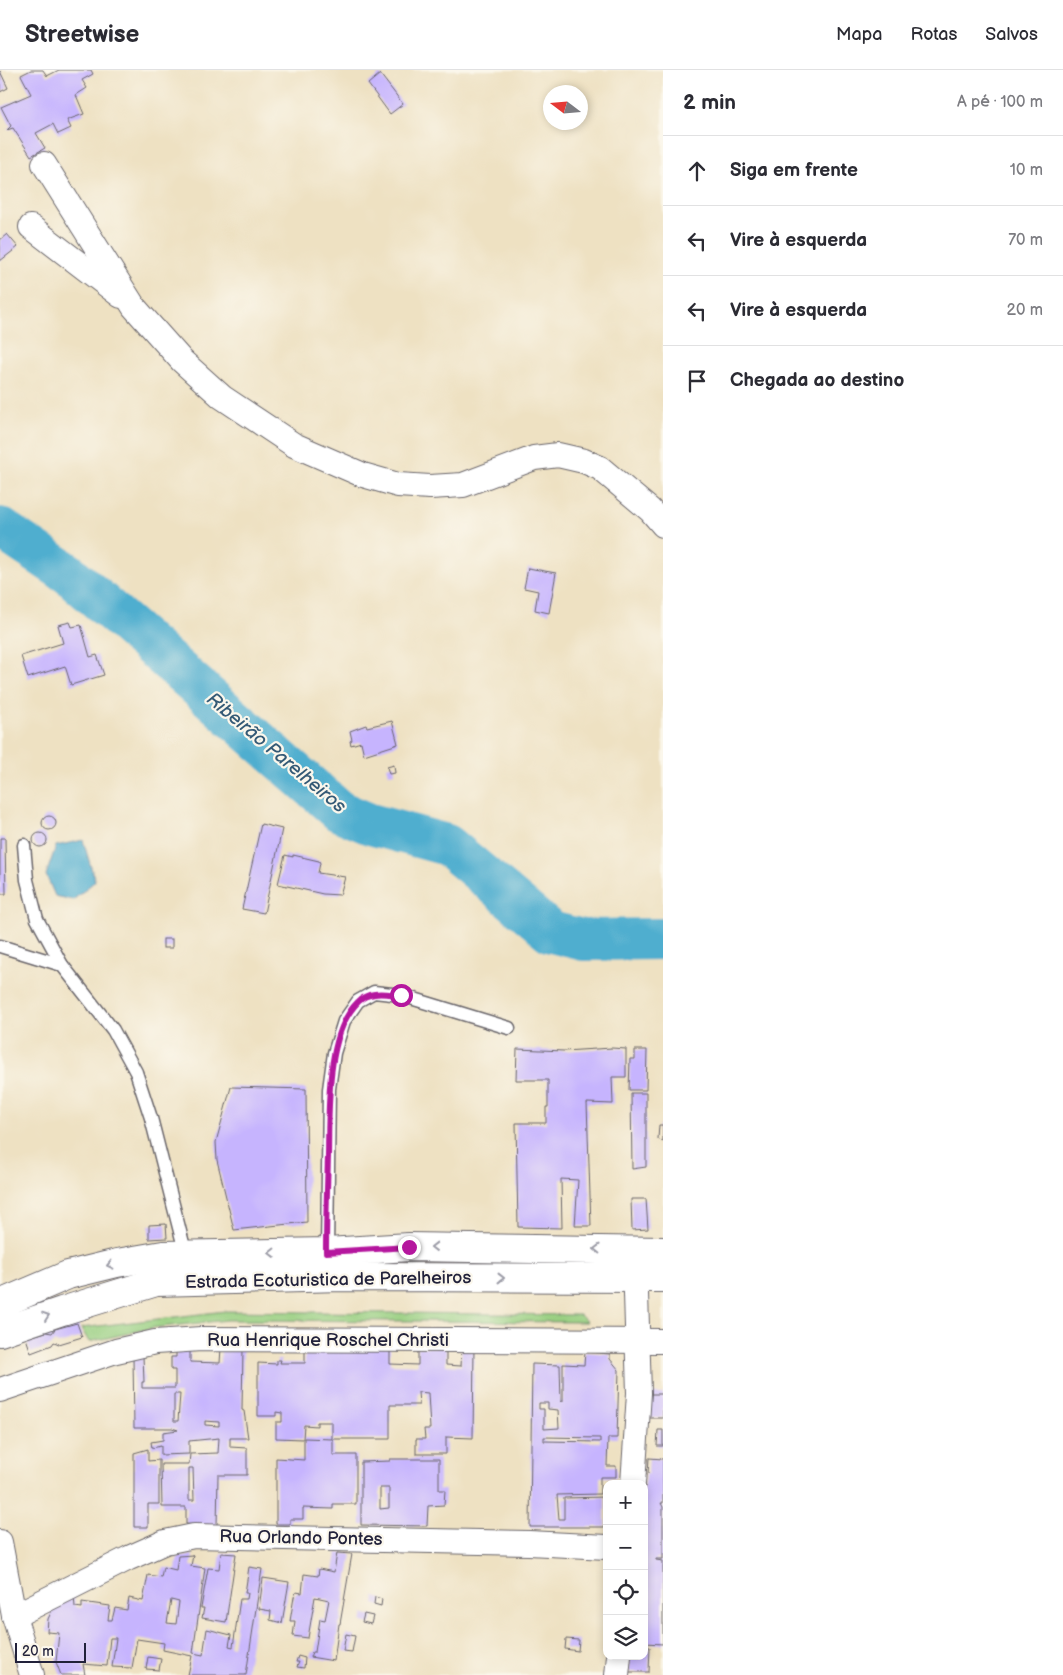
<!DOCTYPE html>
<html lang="pt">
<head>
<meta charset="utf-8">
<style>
	body { margin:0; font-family:"Balsamiq Sans",sans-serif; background:#f2f2f3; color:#2b2b33 }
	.controls { position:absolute; right:15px; bottom:15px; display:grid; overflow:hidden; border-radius:10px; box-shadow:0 2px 8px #0003 }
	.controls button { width:45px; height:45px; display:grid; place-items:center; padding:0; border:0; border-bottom:1px solid #e1e1e2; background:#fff; color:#2b2b33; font:25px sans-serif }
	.compass { position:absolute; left:543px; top:15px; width:45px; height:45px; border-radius:50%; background:#fff; box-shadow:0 2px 8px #0003; rotate:286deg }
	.scale { position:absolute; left:15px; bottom:12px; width:71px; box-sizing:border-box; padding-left:5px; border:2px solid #22223b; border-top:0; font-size:14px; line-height:18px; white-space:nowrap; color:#22223b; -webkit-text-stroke:4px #fbf7ec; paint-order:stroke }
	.stop { position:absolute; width:15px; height:15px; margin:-11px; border:4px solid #b5179e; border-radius:50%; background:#fff }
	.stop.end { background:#b5179e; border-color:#fff; box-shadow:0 1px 5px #0008 }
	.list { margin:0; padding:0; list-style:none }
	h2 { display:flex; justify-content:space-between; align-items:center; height:65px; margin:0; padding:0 20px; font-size:21px }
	h2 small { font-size:16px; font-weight:400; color:#7c7c81 }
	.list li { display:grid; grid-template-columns:32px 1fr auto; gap:15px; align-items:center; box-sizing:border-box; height:70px; padding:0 20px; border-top:1px solid #e1e1e2 }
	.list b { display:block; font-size:19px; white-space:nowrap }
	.list em { font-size:16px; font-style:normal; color:#7c7c81 }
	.icon { flex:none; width:28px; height:28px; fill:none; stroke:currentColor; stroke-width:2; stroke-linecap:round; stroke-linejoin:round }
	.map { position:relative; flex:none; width:663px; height:1605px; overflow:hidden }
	header { display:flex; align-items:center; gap:30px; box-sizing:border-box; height:70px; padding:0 25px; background:#fff; border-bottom:1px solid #e1e1e2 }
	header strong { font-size:24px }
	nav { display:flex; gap:28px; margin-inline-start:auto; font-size:18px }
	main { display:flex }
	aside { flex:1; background:#fff }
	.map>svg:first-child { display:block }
</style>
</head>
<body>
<header>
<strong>Streetwise</strong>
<nav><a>Mapa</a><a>Rotas</a><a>Salvos</a></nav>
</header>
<main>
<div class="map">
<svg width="663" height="1605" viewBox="0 0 663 1605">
	<rect width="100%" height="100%" fill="#fbf7ec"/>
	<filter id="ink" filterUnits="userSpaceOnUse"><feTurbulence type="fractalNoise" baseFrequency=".02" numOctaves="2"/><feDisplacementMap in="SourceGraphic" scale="10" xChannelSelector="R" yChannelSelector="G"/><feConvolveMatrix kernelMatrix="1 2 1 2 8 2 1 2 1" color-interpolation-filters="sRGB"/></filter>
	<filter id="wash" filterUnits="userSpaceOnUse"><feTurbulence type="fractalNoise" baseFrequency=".0096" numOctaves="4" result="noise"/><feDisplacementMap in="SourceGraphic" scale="20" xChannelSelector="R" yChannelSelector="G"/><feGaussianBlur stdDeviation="1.12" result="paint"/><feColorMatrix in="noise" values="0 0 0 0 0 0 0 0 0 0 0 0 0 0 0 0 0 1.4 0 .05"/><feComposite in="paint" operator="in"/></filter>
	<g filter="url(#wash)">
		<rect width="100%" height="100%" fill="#eee1c2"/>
		<polygon fill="#99cf81" stroke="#5e785e" points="225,1241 580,1245 587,1252 228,1250 152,1258 89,1272 81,1258"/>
		<polygon fill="#50aecf" stroke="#396885" points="83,770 95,811 73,830 55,826 46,805 56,776"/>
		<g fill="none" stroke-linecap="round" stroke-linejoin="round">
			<polyline stroke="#50aecf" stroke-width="42" points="0,458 69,504 339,741 370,754 447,775 551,862 583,870 663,869"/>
		</g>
		<g id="blocks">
			<g fill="#c6b4fe" fill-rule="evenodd">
				<polygon points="31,0 43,0 47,6 59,0 91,0 93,4 82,10 87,18 76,25 84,44 67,50 71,58 58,64 53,54 36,63 45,78 31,86 13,58 7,60 11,56 1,37 31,24 21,5"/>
				<polygon points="0,1 8,18 0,22"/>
				<polygon points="380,4 403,34 390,44 368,14"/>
				<polygon points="7,164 18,177 0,191 0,170"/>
				<polygon points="528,498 556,503 549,543 535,540 538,521 524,518"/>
				<polygon points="70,552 72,557 81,555 90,587 97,585 104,605 71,615 65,596 28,608 21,586 63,573 58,555"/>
				<polygon points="392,651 398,674 364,685 361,672 351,675 350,671 352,670 350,661 366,655 367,657"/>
				<polygon points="394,695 395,703 389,704 387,697"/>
				<circle cx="49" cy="753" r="7"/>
				<polygon points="261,754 282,759 264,843 242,839"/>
				<circle cx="40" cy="770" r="7"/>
				<polygon points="0,768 5,768 6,824 0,824"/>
				<polygon points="285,785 293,787 293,785 319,791 320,793 318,803 345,807 340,825 323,824 278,814"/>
				<rect x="163" y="869" width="9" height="9"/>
				<polygon points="612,978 626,979 626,1007 612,1007 613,1034 587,1033 591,1156 575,1156 578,1110 561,1109 562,1158 518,1157 516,1053 546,1053 546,1037 548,1037 548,1010 516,1010 517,979 564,981"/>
				<polygon points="635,980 647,980 646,1020 629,1020 630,989 635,989"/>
				<polygon points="231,1017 306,1019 307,1152 234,1160 217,1090 216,1072"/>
				<polygon points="631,1023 646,1023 646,1097 632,1099"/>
				<polygon points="659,1055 663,1055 663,1072 658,1069"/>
				<polygon points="631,1129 646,1129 648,1159 632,1160"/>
				<polygon points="166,1154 167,1168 149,1169 149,1155"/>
				<polygon points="77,1253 82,1267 59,1274 54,1272 52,1275 31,1283 26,1268 46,1262 52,1263 55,1259"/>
				<polygon points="305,1277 390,1277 390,1294 418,1295 418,1277 446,1277 446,1295 461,1296 462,1277 474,1277 473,1368 446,1367 446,1384 416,1384 416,1369 425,1369 424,1359 430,1359 428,1323 418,1322 419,1335 390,1335 390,1369 333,1369 333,1385 356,1385 356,1434 333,1434 333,1439 303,1438 303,1449 290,1449 290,1454 276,1454 276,1388 304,1390 304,1368 332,1369 332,1352 317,1352 317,1356 304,1355 303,1369 276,1368 276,1352 282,1352 282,1343 276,1342 276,1346 258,1346 258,1293 277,1294 277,1290 281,1290 280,1293 305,1293"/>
				<path d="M221,1278H243L242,1340L244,1341L248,1368H230V1377L247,1378V1405H218L217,1456L186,1454V1437H162L161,1394H189L190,1384L218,1383L219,1368L189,1371V1384L161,1385V1376L152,1378L151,1372L163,1370V1362L178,1360L172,1358H134L133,1287L143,1286L144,1312H142V1318H175V1300H171V1287H176V1280L190,1279V1292L220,1293ZM174,1324H180L178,1351H174ZM205,1351L219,1352V1356L205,1355ZM189,1398H193L194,1430H189Z"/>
				<path d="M585,1282L610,1284V1289L619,1300L617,1368H608L607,1396H616V1407H600V1424L557,1425L559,1449H564V1428L605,1427V1457H530L532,1294L560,1295L561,1332L563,1331V1294L584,1295ZM539,1333H548V1339L558,1340L559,1358L544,1359V1339H539ZM544,1367L600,1368V1372L544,1371Z"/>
				<polygon points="648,1324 663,1324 663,1348 647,1348"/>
				<polygon points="658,1360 663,1360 663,1376 657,1376"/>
				<polygon points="148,1379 148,1391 159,1390 159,1434 148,1434 148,1457 134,1457 134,1383"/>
				<polygon points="649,1388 663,1389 663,1433 661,1433 663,1437 663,1489 656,1489 656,1490 663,1491 663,1574 644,1573 644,1417 645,1404 648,1404"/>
				<path d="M390,1389H439V1420H445L444,1435L428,1436L427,1456L361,1455V1392L390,1391ZM380,1418H389V1438L380,1439Z"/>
				<polygon points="221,1483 236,1484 226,1552 202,1548 204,1538 201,1538 208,1498 219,1499"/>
				<polygon points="337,1483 352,1484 340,1554 339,1554 334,1591 310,1587 312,1582 315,1582 320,1549 325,1550 329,1530 315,1527 308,1568 293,1566 295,1551 290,1551 294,1527 296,1522 302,1523 304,1504 318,1506 319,1499 334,1502"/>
				<path d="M193,1485L191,1496L205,1498L193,1583L203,1585L207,1559L231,1565L229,1576L233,1577L240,1529H247L248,1523H245L249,1497L262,1499L246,1605H188L192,1586L163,1580L164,1573L137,1569L132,1598L112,1597L116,1568H110L107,1596L83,1594L85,1605H61L56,1592L59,1563L47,1562L48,1549L55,1534L74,1526L75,1537L82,1538V1532L110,1536L108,1550H112L115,1538L127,1540L129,1528L143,1531L148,1505L161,1507L163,1497L176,1500L178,1486ZM171,1530L179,1532L176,1554L167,1553Z"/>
				<polygon points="263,1508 289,1512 282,1553 270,1550 271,1541 259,1539"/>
				<polygon points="375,1527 382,1529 381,1536 374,1534"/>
				<polygon points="364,1544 373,1546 371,1554 362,1552"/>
				<polygon points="346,1564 355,1566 352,1582 343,1581"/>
				<polygon points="566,1569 579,1570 578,1581 565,1579"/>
				<polygon points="644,1577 650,1577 649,1602 629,1602 630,1586 644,1586"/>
				<polygon points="298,1586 305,1588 304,1598 297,1597 299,1592 296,1592"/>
				<polygon points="148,1587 161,1589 159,1600 146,1599"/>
			</g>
		</g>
	</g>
	<g filter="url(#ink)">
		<use href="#blocks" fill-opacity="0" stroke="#69656a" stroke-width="1"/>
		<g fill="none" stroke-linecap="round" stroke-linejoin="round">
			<g stroke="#69656a" stroke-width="15">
				<g id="lane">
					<polyline points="24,775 27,810 37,849 62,895 113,960 136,1002 151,1048 186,1185"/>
					<polyline points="0,876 62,895"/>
					<polyline points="327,1182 329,1019 334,983 344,951 358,931 374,922 401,925 509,958"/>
				</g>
			</g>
			<g stroke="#69656a" stroke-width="26">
				<g id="street">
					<polyline points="44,94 134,237 182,291 222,327 294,375 363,405 398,415 430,417 463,415 534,388 558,385 584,391 600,398 650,440 663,455"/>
					<polyline points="31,157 121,226"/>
					<polyline points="0,1320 116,1281 155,1272 201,1269 663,1271"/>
					<polyline points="633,1414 639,1323 635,1190"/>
					<polyline points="0,1472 14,1546 32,1605"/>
					<polyline points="14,1546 129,1488 165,1472 194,1466 529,1473 607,1477"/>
					<polyline points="617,1605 619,1586"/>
				</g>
			</g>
			<g stroke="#69656a" stroke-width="30">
				<g id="primary">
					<polyline points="0,1234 68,1205 117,1193 163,1185 327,1182 409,1177 663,1181"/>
					<polyline points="0,1262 62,1241 156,1212 342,1207 663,1208"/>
				</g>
			</g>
			<use href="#lane" stroke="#fff" stroke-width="12"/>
			<use href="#street" stroke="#fff" stroke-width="24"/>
			<use href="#primary" stroke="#fff" stroke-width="28"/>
		</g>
		<defs><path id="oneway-chevron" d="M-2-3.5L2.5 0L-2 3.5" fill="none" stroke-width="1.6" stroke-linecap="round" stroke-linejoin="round" transform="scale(1.25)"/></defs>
		<g stroke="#9c9ca7">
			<use href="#oneway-chevron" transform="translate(434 1177) rotate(-180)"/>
			<use href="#oneway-chevron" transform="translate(597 1179) rotate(-179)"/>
			<use href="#oneway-chevron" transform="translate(272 1183) rotate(179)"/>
			<use href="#oneway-chevron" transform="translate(110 1195) rotate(167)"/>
			<use href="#oneway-chevron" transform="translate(501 1208)"/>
			<use href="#oneway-chevron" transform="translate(46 1246) rotate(-19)"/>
		</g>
	</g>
	<g fill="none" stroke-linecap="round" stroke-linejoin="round" filter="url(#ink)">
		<path stroke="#b5179e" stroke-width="6" d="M401,925C386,924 369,920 358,932C325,964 329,1043 328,1086C327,1118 326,1150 326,1182L409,1177"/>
	</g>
	<g text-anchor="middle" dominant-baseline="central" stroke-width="4.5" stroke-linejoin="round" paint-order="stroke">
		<g font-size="18" fill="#22223b" stroke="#fbf7ec">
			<text transform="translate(328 1210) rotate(-1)">Estrada Ecoturistica de Parelheiros</text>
			<text x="328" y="1270">Rua Henrique Roschel Christi</text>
			<text transform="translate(301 1468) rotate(1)">Rua Orlando Pontes</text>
		</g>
		<g font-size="19" font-style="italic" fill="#345a76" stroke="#fbf7ec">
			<text transform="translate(276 683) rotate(40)">Ribeirão Parelheiros</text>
		</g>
	</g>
</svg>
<div class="controls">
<button>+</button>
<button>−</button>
<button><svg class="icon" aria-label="locate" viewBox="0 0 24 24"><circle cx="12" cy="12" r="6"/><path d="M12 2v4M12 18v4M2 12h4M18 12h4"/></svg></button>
<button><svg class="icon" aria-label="layers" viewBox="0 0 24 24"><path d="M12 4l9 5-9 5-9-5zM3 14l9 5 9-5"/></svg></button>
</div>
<svg class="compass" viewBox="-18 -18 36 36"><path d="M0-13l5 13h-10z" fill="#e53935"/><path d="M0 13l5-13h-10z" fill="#7c7c81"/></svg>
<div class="scale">20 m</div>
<div class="stop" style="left:401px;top:925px"></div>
<div class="stop end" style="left:409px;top:1177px"></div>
</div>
<aside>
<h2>2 min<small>A pé · 100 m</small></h2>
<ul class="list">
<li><svg class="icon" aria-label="ahead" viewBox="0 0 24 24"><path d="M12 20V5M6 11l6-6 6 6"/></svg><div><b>Siga em frente</b></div><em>10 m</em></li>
<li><svg class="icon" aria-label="left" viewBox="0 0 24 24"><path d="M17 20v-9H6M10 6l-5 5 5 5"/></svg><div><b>Vire à esquerda</b></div><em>70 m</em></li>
<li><svg class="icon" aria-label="left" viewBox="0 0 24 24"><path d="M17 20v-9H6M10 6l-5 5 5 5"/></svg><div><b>Vire à esquerda</b></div><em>20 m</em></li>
<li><svg class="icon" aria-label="arrive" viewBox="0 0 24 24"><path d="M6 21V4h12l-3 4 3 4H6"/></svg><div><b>Chegada ao destino</b></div></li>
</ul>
</aside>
</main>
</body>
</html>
